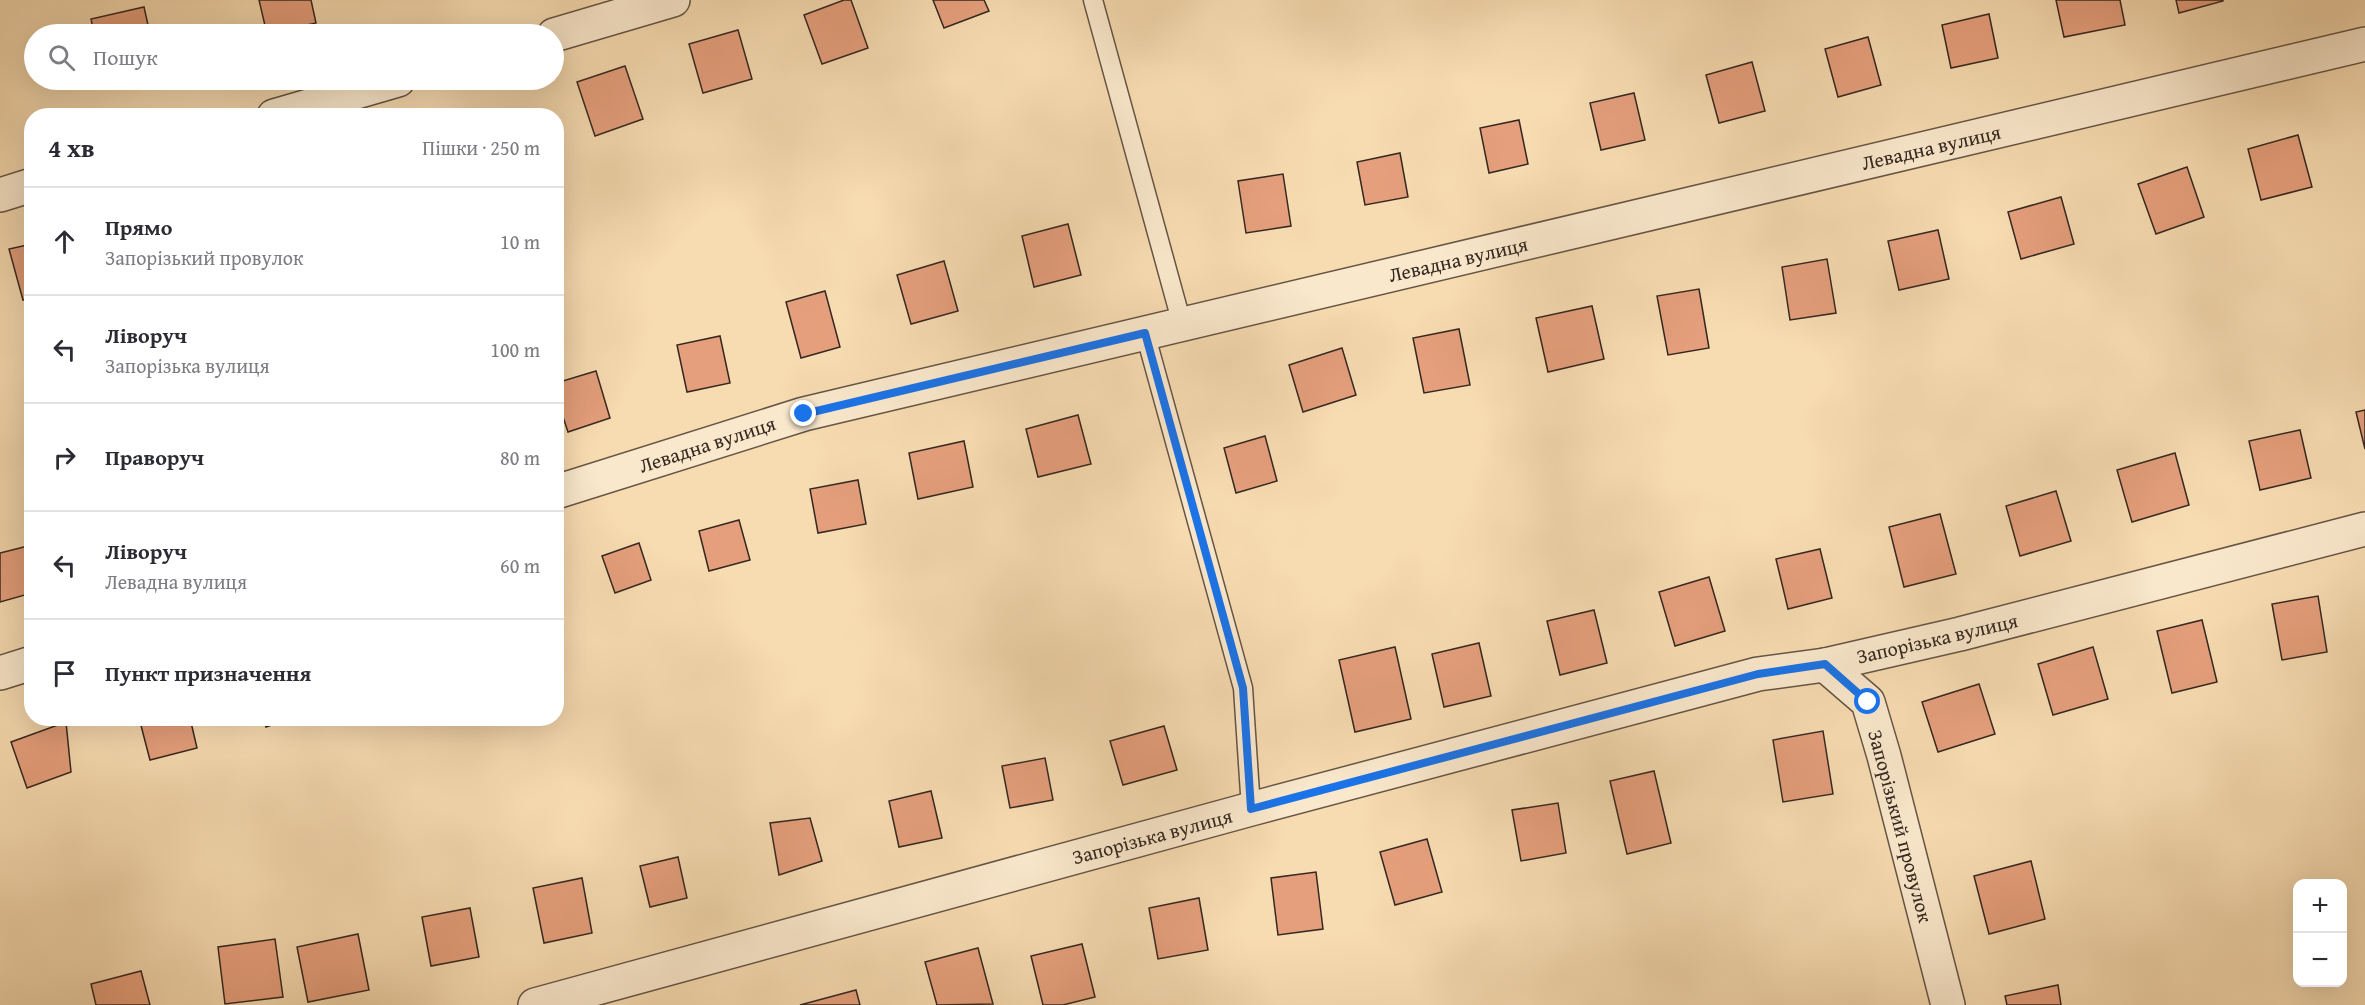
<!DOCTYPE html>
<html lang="uk">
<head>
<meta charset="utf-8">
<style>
	body { margin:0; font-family:"Gentium Book Plus",serif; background:#f2f2f3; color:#2b2b33 }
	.controls { position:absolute; right:18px; bottom:18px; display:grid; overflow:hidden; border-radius:12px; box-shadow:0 6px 24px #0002 }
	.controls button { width:54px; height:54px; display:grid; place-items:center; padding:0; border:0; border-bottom:2px solid #e1e1e2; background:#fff; color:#2b2b33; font:30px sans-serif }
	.stop { position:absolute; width:18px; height:18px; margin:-14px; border:4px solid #1a73e8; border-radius:50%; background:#fff }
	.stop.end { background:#1a73e8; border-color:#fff; box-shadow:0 2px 6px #0008 }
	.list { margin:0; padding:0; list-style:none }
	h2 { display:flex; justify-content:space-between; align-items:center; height:78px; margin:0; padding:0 24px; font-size:26px }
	h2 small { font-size:20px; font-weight:400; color:#7c7c81 }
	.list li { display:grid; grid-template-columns:39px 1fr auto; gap:18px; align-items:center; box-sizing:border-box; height:108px; padding:0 24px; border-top:2px solid #e1e1e2 }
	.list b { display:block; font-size:22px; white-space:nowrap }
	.list p { margin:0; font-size:20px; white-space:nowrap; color:#7c7c81 }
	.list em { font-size:20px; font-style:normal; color:#7c7c81 }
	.icon { flex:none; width:33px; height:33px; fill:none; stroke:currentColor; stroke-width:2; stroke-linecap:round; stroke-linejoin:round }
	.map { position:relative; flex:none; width:2365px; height:1005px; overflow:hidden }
	.search { position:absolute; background:#fff; box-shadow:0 6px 24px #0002; left:24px; top:24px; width:540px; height:66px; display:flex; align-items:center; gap:15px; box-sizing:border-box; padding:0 21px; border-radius:33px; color:#7c7c81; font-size:22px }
	.panel { position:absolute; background:#fff; box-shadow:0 6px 24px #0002; left:24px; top:108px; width:540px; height:618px; border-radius:24px }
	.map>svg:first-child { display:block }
</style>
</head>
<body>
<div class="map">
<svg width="2365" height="1005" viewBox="0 0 2365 1005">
	<rect width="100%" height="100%" fill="#f7dbb1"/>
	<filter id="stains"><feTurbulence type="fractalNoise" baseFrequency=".00333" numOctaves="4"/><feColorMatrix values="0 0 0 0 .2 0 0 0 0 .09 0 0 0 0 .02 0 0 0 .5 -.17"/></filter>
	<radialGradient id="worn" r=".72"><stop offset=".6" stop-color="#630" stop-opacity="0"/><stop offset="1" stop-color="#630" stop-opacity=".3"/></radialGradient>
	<g fill="#e59f7c" stroke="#342821" stroke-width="1.5">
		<polygon points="259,0 311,0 316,23 267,34"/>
		<polygon points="844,0 851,0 868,48 822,64 804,15"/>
		<polygon points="933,0 984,0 989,11 944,28"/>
		<polygon points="2056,0 2120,0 2125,25 2064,37"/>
		<polygon points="2176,0 2223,0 2223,1 2179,13"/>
		<polygon points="144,7 150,34 94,34 91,19"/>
		<polygon points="1989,14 1998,58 1951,68 1942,25"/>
		<polygon points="738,30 752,79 703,93 689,44"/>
		<polygon points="1868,37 1881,85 1838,97 1825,49"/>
		<polygon points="1752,62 1765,111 1719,123 1706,75"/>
		<polygon points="625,66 643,119 595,136 577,82"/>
		<polygon points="104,80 131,80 106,85"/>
		<polygon points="1634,93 1645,140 1601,150 1590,103"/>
		<polygon points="1519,120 1528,164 1489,173 1480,128"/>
		<polygon points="2298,135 2312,187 2261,200 2248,149"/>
		<polygon points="1400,153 1408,197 1365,205 1357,162"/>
		<polygon points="2187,167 2204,217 2156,234 2138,184"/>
		<polygon points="1283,174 1291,226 1246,233 1238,181"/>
		<polygon points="2061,197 2074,244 2021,259 2008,212"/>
		<polygon points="1068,224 1081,275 1034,287 1022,236"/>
		<polygon points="1938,230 1949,279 1899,290 1888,241"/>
		<polygon points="32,244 32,298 23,300 9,249"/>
		<polygon points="1827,259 1836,313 1790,320 1782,267"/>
		<polygon points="944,261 958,311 911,324 897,275"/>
		<polygon points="1699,289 1709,348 1668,355 1657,296"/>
		<polygon points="825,291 840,347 801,358 786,302"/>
		<polygon points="1592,306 1604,359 1548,372 1536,318"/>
		<polygon points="1459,329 1470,385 1424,393 1413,338"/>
		<polygon points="720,336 730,383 687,392 677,345"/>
		<polygon points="1342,348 1356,395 1303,412 1289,365"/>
		<polygon points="596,371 610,418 568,432 556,396 556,383"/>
		<polygon points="2365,410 2365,449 2356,412"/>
		<polygon points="1078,415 1091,464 1038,477 1026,429"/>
		<polygon points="2300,430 2311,478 2260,490 2249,441"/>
		<polygon points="1265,436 1277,481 1236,493 1224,448"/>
		<polygon points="964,441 973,487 918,499 909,453"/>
		<polygon points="2175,453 2189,505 2132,522 2117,470"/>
		<polygon points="858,480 866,524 818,533 810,489"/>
		<polygon points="2056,491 2071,541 2020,556 2006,506"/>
		<polygon points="1940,514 1956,574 1904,587 1889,527"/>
		<polygon points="739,520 750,560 709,571 699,531"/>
		<polygon points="639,543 651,580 615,593 602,556"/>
		<polygon points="28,546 32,557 32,593 0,602 0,553"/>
		<polygon points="1820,549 1832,598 1788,609 1776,559"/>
		<polygon points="1709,577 1725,631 1675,646 1659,592"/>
		<polygon points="2318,596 2327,652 2282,660 2272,604"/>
		<polygon points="1594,610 1607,663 1560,675 1547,621"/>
		<polygon points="2202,620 2217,682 2172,693 2157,631"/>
		<polygon points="1479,643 1491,696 1444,707 1432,654"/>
		<polygon points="1395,647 1411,719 1355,732 1339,660"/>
		<polygon points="2093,647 2108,699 2053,715 2038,664"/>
		<polygon points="1979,684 1995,734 1938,752 1922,702"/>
		<polygon points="139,718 190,718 197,748 150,760"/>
		<polygon points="263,718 292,718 266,727"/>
		<polygon points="66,722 71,772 27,788 11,742"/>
		<polygon points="1164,726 1177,770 1123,785 1110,741"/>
		<polygon points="1823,731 1833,794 1783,802 1773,740"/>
		<polygon points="1045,758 1053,800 1010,808 1002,766"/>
		<polygon points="1654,771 1671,843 1627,854 1610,781"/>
		<polygon points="931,791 942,838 899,847 889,801"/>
		<polygon points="1558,803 1566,853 1521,861 1512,810"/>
		<polygon points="810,818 822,861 779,875 770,823"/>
		<polygon points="1427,839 1442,892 1395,905 1380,852"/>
		<polygon points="678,857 687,898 650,907 640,866"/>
		<polygon points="2031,861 2045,919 1989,934 1974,876"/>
		<polygon points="1316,872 1323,929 1278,935 1271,878"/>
		<polygon points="582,878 592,933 544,943 533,888"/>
		<polygon points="1199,898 1208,950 1158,959 1149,908"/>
		<polygon points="470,908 479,957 431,966 422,917"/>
		<polygon points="358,934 369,990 308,1002 297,947"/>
		<polygon points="275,939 283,997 225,1004 218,947"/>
		<polygon points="1082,944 1095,997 1063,1005 1043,1005 1031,956"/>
		<polygon points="978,948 993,1004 937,1005 925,962"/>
		<polygon points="141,971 150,1005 96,1005 91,984"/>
		<polygon points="2058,985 2061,1005 2007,1005 2005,996"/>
		<polygon points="856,990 860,1005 800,1005"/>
	</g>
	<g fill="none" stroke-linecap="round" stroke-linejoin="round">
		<g stroke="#655545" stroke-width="21">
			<g id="lane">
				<polyline points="1093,0 1182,324"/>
				<polyline points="1145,333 1243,688 1251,809"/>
			</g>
		</g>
		<g stroke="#655545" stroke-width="36">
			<g id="street">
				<polyline points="554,35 673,0"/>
				<polyline points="274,116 398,80"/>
				<polyline points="0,195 32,185"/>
				<polyline points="556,492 804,414 2365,44"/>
				<polyline points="1825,665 1868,702 1884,756 1948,1005"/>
				<polyline points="0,673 32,663"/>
				<polyline points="535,1005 1251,809 1758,674 1825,665 1960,634 2365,529"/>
			</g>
		</g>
		<use href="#lane" stroke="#fae8cc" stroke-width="18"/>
		<use href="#street" stroke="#fae8cc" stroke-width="33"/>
	</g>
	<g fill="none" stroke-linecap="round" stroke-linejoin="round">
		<polyline stroke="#1a73e8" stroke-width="8" points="804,414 1145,333 1243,688 1251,809 1758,674 1825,664 1868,702"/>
	</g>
	<g text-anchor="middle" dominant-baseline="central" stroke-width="4.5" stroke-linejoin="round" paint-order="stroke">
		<g font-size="20" fill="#342821" stroke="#fae8cc">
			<text transform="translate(1931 147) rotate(-13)">Левадна вулиця</text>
			<text transform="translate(1458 259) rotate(-13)">Левадна вулиця</text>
			<text transform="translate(707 444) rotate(-18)">Левадна вулиця</text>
			<text transform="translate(1937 638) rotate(-13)">Запорізька вулиця</text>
			<text transform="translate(1901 826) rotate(75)">Запорізький провулок</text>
			<text transform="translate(1152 836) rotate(-15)">Запорізька вулиця</text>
		</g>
	</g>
	<rect width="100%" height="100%" filter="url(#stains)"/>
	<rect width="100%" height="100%" fill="url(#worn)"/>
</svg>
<div class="controls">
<button>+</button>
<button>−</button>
</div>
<div class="stop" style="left:1868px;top:702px"></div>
<div class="stop end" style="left:804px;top:414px"></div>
<div class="search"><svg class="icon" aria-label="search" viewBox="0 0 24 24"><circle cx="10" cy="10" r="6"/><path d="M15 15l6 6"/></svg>Пошук</div>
<section class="panel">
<h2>4 хв<small>Пішки · 250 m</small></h2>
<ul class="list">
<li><svg class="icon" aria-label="ahead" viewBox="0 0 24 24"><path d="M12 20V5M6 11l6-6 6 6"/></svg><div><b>Прямо</b><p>Запорізький провулок</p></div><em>10 m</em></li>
<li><svg class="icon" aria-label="left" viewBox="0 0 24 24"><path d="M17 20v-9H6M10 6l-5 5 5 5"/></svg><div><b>Ліворуч</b><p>Запорізька вулиця</p></div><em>100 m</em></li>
<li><svg class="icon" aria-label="right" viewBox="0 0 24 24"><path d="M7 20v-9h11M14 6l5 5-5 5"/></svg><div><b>Праворуч</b></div><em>80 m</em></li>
<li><svg class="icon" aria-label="left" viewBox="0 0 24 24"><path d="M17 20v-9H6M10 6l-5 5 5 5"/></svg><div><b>Ліворуч</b><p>Левадна вулиця</p></div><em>60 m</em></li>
<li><svg class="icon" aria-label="arrive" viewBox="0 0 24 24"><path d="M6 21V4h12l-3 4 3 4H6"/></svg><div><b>Пункт призначення</b></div></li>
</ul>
</section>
</div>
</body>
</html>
